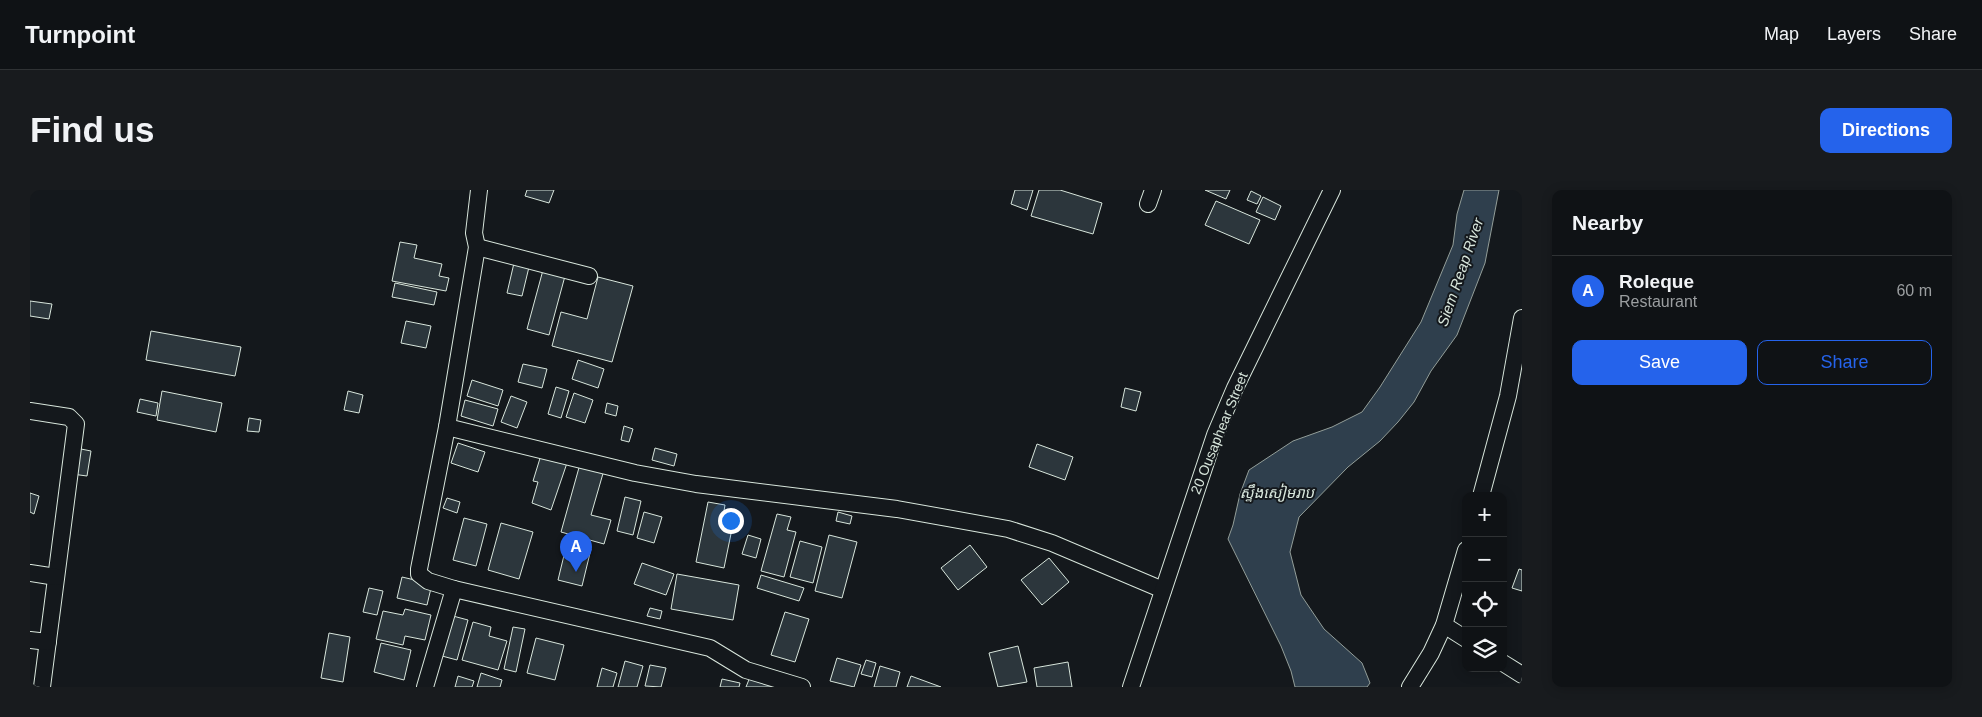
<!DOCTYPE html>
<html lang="en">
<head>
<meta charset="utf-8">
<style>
	body { margin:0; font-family:Helvetica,"Noto Sans Khmer",sans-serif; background:#181b1e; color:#f1f3f6 }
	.controls { position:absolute; right:15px; bottom:15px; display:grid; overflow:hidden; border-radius:10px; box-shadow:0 2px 12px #0003 }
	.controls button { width:45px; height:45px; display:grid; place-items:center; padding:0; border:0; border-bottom:1px solid #2f3234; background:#0f1215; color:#f1f3f6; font:25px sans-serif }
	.you { position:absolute; left:700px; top:330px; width:18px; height:18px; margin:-12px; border:4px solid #fff; border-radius:50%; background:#1a73e8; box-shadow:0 0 0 8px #1a73e833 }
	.badge { display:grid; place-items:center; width:32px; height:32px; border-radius:50%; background:#2563eb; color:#fff; font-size:16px; font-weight:700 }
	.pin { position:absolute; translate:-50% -41px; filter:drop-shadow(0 1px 2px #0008) }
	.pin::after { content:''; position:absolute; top:26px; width:18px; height:15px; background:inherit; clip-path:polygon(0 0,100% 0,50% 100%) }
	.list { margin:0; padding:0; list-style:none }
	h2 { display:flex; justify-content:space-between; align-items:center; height:65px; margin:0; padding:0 20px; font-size:21px }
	h2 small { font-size:16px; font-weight:400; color:#9b9ea0 }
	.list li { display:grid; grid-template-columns:32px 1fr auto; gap:15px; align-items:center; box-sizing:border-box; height:70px; padding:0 20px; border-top:1px solid #2f3234 }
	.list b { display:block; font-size:19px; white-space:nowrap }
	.list p { margin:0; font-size:16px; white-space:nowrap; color:#9b9ea0 }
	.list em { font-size:16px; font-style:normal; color:#9b9ea0 }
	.actions { display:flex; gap:10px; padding:15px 20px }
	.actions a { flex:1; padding:11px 0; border:1px solid #2563eb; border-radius:10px; text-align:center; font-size:18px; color:#2563eb }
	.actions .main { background:#2563eb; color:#fff }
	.icon { flex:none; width:28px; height:28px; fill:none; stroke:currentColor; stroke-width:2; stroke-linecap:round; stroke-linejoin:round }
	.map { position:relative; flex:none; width:1492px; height:497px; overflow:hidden; border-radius:10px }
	header { display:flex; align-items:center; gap:30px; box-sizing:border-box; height:70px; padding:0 25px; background:#0f1215; border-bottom:1px solid #2f3234 }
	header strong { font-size:24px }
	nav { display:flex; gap:28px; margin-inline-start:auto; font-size:18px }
	.intro { display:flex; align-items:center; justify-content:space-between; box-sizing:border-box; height:120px; padding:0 30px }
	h1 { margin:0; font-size:35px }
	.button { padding:12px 22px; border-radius:10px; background:#2563eb; color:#fff; font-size:18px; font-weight:700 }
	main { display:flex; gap:30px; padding:0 30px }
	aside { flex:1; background:#0f1215; border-radius:10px; box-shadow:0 2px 12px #0003 }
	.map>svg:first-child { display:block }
</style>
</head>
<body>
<header>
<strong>Turnpoint</strong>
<nav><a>Map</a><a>Layers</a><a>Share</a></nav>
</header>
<div class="intro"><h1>Find us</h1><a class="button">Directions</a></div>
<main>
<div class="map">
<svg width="1492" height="497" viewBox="0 0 1492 497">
	<rect width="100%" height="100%" fill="#14181c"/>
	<polygon fill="#2f3f4d" stroke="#939e99" points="1434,0 1469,0 1455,73 1427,145 1401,181 1384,212 1368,232 1350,251 1318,277 1269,327 1260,362 1271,405 1294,439 1332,473 1340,493 1337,497 1265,497 1261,481 1251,456 1198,349 1203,335 1210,304 1219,280 1263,251 1302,237 1332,222 1350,197 1391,132 1423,55 1427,24"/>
	<g fill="#2c363c" stroke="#d8e6dc">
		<polygon points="497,0 524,0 519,13 495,6"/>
		<polygon points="985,0 1003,0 997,20 981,14"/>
		<polygon points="1009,0 1030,0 1072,13 1063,44 1001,26"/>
		<polygon points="1175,0 1200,0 1196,9"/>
		<polygon points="1221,1 1231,6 1227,14 1217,10"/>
		<polygon points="1233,7 1251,16 1245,30 1226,22"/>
		<polygon points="1186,11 1230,30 1219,54 1175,35"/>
		<polygon points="370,52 387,55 384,68 412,74 409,86 419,88 416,101 362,91"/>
		<polygon points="484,73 499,77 492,106 477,103"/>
		<polygon points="513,80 535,86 519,145 497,139"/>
		<polygon points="568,87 603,96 582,172 522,156 531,122 557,129"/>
		<polygon points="365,93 407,102 404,115 362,107"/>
		<polygon points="0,111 22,114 19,129 0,126"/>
		<polygon points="376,131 401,136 396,158 371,153"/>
		<polygon points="121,141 211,157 205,186 116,170"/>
		<polygon points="548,170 574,179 568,198 542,189"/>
		<polygon points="493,174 517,179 512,198 488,192"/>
		<polygon points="442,190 473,200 468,216 437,206"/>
		<polygon points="526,197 539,201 531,228 518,224"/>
		<polygon points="1095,198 1111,202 1106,221 1091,217"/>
		<polygon points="132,201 192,213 186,242 127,230"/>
		<polygon points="318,201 333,205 329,223 314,220"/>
		<polygon points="544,203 563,210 555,233 536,227"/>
		<polygon points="481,206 497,212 487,238 471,232"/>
		<polygon points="110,209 128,213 126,226 107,222"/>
		<polygon points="435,210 468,219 463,236 431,226"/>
		<polygon points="577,213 588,216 586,226 575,223"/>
		<polygon points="219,228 231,230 229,242 217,241"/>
		<polygon points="594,236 603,239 599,252 591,250"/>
		<polygon points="428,253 455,262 448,282 421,273"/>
		<polygon points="1007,254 1043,267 1035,290 999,277"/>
		<polygon points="46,258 61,261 57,286 42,284"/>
		<polygon points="625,258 647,264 644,276 622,270"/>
		<polygon points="511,265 537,273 521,320 502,313 508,292 503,291"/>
		<polygon points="550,274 574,280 561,325 581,330 574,354 531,342"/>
		<polygon points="0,303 9,306 4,324 0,322"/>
		<polygon points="595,307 611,311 603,345 587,341"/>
		<polygon points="417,308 430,312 427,323 413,318"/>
		<polygon points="678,312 695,315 693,327 704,329 694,378 666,372"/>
		<polygon points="614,322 632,327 624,353 607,348"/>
		<polygon points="808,322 822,326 820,334 806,331"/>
		<polygon points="747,324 761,327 757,340 766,342 754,387 731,381"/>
		<polygon points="434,328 457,334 446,376 423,370"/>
		<polygon points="471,333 503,342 489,389 458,380"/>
		<polygon points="718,345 731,349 726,368 712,364"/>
		<polygon points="799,345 827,352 812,408 785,401"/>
		<polygon points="770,351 792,357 783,393 760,387"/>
		<polygon points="537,353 561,359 552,396 528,390"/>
		<polygon points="940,355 957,377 928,400 911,378"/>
		<polygon points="1019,368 1039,392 1012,415 991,390"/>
		<polygon points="612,373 644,384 636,405 604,394"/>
		<polygon points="1489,379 1492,380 1492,401 1482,398"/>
		<polygon points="647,384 709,395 703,430 641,419"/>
		<polygon points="731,385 774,398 769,411 727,398"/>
		<polygon points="372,387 402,394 397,415 367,408"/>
		<polygon points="339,398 353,401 347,425 333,422"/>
		<polygon points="620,418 632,421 630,429 617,426"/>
		<polygon points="375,419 401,425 395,450 375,446 373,455 346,449 353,421 373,425"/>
		<polygon points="755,422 779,429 765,472 741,465"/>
		<polygon points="423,426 438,430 427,470 412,466"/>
		<polygon points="443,432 461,437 459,446 477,451 468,480 432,470"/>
		<polygon points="483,437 495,439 486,482 474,479"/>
		<polygon points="299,443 320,447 313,492 291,488"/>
		<polygon points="506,448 534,455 525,490 497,483"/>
		<polygon points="351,453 381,460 374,490 344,482"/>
		<polygon points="988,456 997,492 968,497 959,463"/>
		<polygon points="807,468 831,475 824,497 800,491"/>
		<polygon points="836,470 846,473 842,487 831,484"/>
		<polygon points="595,471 613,476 607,497 588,497"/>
		<polygon points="1038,472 1042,497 1007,497 1004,478"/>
		<polygon points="620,475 636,478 631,497 615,496"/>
		<polygon points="850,476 870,482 866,497 844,497"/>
		<polygon points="572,478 587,483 583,497 567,497"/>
		<polygon points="451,483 472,490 470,497 447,497"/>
		<polygon points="428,486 444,491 442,497 425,497"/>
		<polygon points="881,486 911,497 877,497"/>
		<polygon points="720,487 744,495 743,497 716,497"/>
		<polygon points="692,489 710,493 709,497 690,497"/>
	</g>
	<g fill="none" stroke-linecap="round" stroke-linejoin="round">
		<g stroke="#d8e6dc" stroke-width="18">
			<g id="street">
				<polyline points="1118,14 1123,0"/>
				<polyline points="447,57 559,86"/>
				<polyline points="0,221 39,227 46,234 12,497"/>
				<polyline points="417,237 605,283 666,294 867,319 978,339 1022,353 1133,400"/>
				<polyline points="1451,306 1478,206 1492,128"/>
				<polyline points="0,383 26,387"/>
				<polyline points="424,399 680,458 716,480 772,497"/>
				<polyline points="1414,435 1436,449"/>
				<polyline points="0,450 18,452"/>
				<polyline points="1473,473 1492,485"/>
				<polyline points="395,497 424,399 398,391 389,384 389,379 417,237 447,57 444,43 449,0"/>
				<polyline points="1101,497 1185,245 1205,198 1302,0"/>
				<polyline points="1380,497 1401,463 1414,435 1436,360"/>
			</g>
		</g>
		<use href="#street" stroke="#14181c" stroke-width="16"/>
	</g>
	<g text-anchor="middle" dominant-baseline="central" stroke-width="4" stroke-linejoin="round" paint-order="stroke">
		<g font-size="14" fill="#d8e6dc" stroke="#14181c">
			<text transform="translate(1189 243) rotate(-68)">20 Ousaphear Street</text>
		</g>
		<g font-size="15" font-style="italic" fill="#d8e6dc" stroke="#14181c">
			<text transform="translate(1430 82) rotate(-71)">Siem Reap River</text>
			<text x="1247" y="302">ស្ទឹងសៀមរាប</text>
		</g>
	</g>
</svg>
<div class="controls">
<button>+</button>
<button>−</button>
<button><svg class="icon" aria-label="locate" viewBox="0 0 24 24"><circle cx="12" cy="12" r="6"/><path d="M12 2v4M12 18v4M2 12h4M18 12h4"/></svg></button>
<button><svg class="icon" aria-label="layers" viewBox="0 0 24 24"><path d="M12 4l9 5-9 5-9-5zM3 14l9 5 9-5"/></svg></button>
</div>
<div class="you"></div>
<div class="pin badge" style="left:546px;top:382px">A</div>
</div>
<aside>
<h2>Nearby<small></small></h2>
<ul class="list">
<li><span class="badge">A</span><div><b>Roleque</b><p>Restaurant</p></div><em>60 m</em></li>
</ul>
<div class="actions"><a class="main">Save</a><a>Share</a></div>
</aside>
</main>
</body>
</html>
